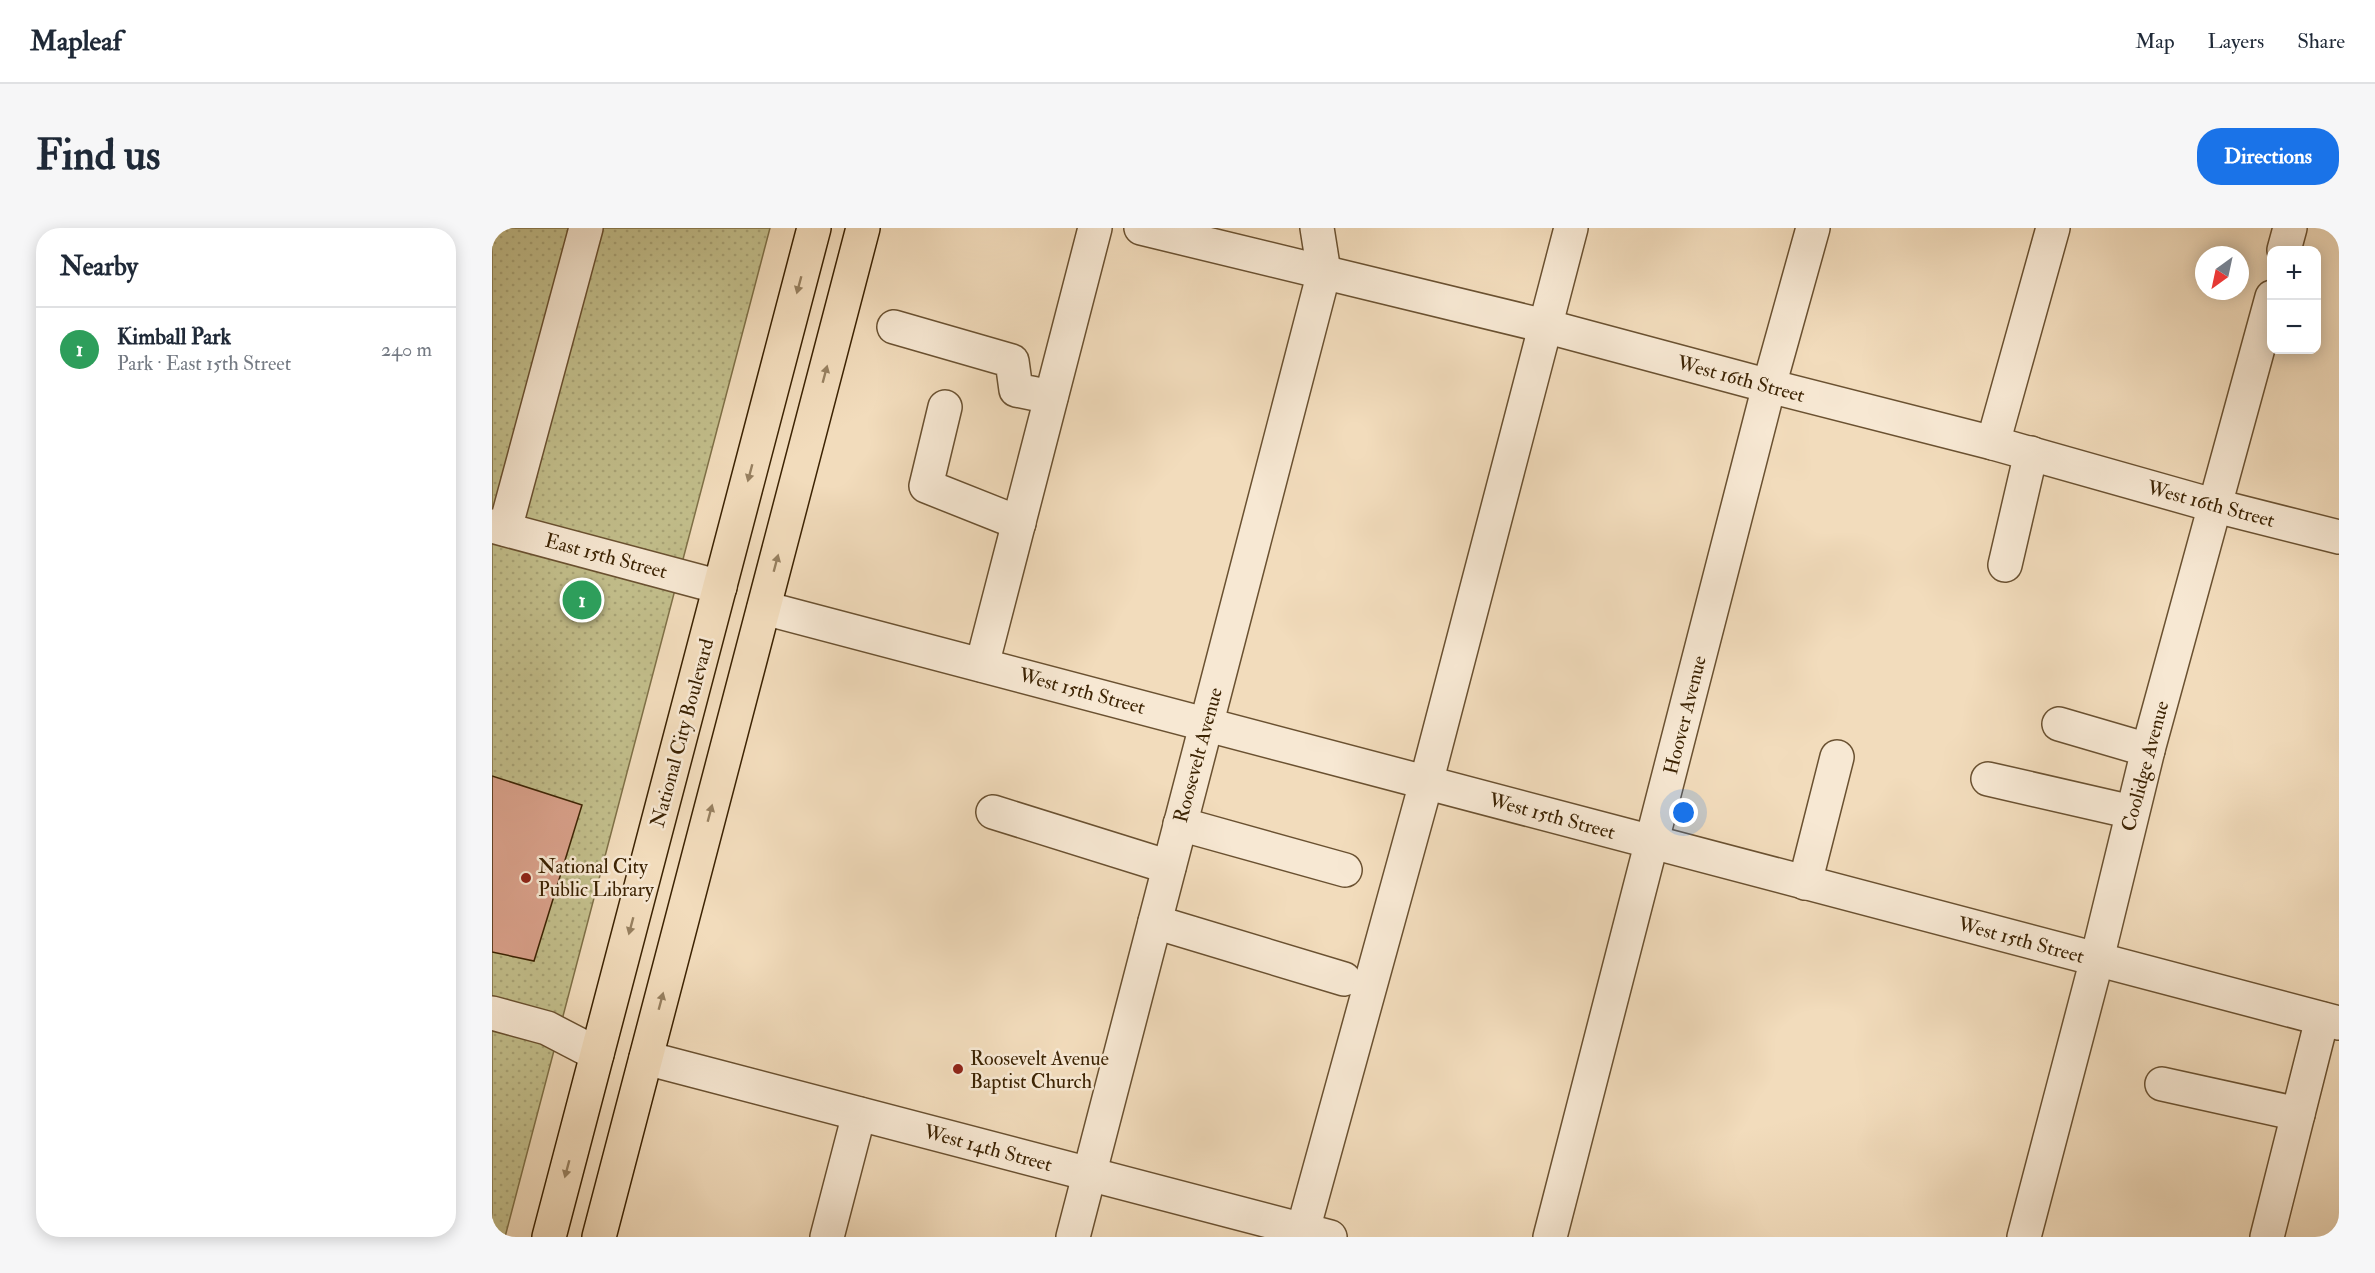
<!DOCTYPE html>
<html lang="en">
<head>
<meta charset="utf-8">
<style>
	body { margin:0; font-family:"IM FELL Double Pica",serif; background:#f6f6f7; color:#1f2937 }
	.controls { position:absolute; right:18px; top:18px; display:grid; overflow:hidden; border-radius:12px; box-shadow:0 3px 15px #0003 }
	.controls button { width:54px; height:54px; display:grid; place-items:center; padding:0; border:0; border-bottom:2px solid #e0e1e3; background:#fff; color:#1f2937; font:30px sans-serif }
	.compass { position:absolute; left:1703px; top:18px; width:54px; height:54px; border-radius:50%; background:#fff; box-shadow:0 3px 15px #0003; rotate:213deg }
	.you { position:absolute; left:1192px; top:585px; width:21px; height:21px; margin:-15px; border:4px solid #fff; border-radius:50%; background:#1a73e8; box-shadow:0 0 0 9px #1a73e833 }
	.badge { display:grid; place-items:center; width:39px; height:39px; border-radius:50%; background:#1a73e8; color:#fff; font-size:20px; font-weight:700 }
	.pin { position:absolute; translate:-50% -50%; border:3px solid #fff; box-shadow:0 2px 6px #0006 }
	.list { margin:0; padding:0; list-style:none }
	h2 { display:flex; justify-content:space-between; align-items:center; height:78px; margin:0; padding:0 24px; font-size:26px }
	h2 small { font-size:20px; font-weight:400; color:#747a83 }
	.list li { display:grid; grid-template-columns:39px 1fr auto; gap:18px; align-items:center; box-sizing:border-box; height:84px; padding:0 24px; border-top:2px solid #e0e1e3 }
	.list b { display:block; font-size:22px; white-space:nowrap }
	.list p { margin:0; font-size:20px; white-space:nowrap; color:#747a83 }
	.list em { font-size:20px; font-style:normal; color:#747a83 }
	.map { position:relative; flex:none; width:1847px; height:1009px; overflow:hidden; border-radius:24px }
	header { display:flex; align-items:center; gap:36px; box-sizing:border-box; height:84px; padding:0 30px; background:#fff; border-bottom:2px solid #e0e1e3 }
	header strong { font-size:28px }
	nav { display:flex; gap:33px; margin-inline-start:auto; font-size:21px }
	.intro { display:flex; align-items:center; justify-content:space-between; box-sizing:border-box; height:144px; padding:0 36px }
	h1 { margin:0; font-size:42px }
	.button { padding:15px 27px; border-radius:24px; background:#1a73e8; color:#fff; font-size:21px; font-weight:700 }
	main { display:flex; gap:36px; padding:0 36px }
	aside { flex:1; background:#fff; border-radius:24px; box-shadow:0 3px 15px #0003 }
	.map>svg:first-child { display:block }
</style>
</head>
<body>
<header>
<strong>Mapleaf</strong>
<nav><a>Map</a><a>Layers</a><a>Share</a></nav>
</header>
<div class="intro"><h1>Find us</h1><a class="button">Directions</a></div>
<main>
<aside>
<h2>Nearby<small></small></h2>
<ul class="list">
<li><span class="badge" style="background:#2e9e5b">1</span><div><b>Kimball Park</b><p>Park · East 15th Street</p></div><em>240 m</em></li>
</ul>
</aside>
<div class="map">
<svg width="1847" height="1009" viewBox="0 0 1847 1009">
	<defs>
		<pattern id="park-dots" width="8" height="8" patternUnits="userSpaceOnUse" patternTransform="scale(1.5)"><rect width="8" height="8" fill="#c2be8b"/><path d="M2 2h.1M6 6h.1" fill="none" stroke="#a8a376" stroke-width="1.8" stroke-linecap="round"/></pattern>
	</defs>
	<rect width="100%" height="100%" fill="#f2dcbc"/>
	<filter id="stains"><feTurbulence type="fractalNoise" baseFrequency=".00333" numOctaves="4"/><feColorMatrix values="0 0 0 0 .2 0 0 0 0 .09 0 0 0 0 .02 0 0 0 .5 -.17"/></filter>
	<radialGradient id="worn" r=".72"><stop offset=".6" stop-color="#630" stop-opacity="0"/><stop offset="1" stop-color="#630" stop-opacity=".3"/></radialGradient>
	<polygon fill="url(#park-dots)" stroke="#7f7047" stroke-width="1.5" points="0,0 278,0 13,1009 0,1009"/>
	<polygon fill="#daa28c" stroke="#3c2303" stroke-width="1.5" points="0,548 90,577 42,733 0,724"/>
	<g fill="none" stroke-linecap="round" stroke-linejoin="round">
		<g stroke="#6a5131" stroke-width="36">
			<g id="minor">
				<polyline points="649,0 1053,98 1277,158 1501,215 1724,278 1847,309"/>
				<polyline points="1792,22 1798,0"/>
				<polyline points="402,99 520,133 524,162 559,169"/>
				<polyline points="453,179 434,258 527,295"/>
				<polyline points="1501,215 1561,0"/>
				<polyline points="0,298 228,359"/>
				<polyline points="13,301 94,0"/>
				<polyline points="1513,337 1539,225"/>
				<polyline points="272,380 1847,795"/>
				<polyline points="490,437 603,0"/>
				<polyline points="1567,496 1656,522"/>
				<polyline points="1496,551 1640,584"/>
				<polyline points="501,584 677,639"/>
				<polyline points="688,596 853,642"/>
				<polyline points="1313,655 1345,529"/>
				<polyline points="663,694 852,751"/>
				<polyline points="0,785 55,800 105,826"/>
				<polyline points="154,830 838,1009"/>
				<polyline points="1670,856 1806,886"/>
				<polyline points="335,1009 367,886"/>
				<polyline points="581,1009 832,44 825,0"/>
				<polyline points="809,1009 934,555 1079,0"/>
				<polyline points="1058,1009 1277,158 1321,0"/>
				<polyline points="1532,1009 1605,731 1656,522 1780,69"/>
				<polyline points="1775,1009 1830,791"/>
			</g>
		</g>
		<g stroke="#3c2303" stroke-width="36">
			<g id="major">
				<polyline points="57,1009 322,0"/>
				<polyline points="107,1009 371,0"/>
			</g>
		</g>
		<use href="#minor" stroke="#f7e8d3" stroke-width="33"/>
		<use href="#major" stroke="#f2dcbc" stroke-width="33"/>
	</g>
	<defs><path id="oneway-solid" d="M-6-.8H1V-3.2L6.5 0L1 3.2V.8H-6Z" transform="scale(1.5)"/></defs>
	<g fill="#978060">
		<use href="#oneway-solid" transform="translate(307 57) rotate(105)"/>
		<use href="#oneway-solid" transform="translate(333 146) rotate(-75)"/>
		<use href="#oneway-solid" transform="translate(258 245) rotate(105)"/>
		<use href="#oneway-solid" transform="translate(284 335) rotate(-75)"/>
		<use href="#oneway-solid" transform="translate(218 585) rotate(-75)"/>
		<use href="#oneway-solid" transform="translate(139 698) rotate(105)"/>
		<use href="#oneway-solid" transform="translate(169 773) rotate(-75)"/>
		<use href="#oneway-solid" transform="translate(75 941) rotate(105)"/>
	</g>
	<g fill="#8f2418" stroke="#f7e8d3" stroke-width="2">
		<circle cx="34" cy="650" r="6"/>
		<circle cx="466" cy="841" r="6"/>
	</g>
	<g text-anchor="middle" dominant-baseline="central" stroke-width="5" stroke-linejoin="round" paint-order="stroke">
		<g font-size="20" fill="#3c2303" stroke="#f7e8d3">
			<text transform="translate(1249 151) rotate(15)">West 16th Street</text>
			<text transform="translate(1719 276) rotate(15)">West 16th Street</text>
			<text transform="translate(114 328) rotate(15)">East 15th Street</text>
			<text transform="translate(590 463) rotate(15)">West 15th Street</text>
			<text transform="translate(1193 487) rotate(-76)">Hoover Avenue</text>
			<text transform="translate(190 505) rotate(-75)">National City Boulevard</text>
			<text transform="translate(706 527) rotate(-75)">Roosevelt Avenue</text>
			<text transform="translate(1653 538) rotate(-75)">Coolidge Avenue</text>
			<text transform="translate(1060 588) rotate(15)">West 15th Street</text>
			<text transform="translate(1529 712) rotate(15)">West 15th Street</text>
			<text transform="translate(496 920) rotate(15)">West 14th Street</text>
		</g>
		<g font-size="20" fill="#3c2303" stroke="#f7e8d3" text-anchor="start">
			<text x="46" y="638">National City<tspan x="46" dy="23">Public Library</tspan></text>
			<text x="478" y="830">Roosevelt Avenue<tspan x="478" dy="23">Baptist Church</tspan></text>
		</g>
	</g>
	<rect width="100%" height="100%" filter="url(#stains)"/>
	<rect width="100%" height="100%" fill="url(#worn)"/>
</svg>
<div class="controls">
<button>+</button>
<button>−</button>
</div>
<svg class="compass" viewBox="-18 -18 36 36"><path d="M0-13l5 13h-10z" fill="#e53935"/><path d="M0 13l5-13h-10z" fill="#747a83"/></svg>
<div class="you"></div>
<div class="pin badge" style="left:90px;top:372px;background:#2e9e5b">1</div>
</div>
</main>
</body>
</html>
